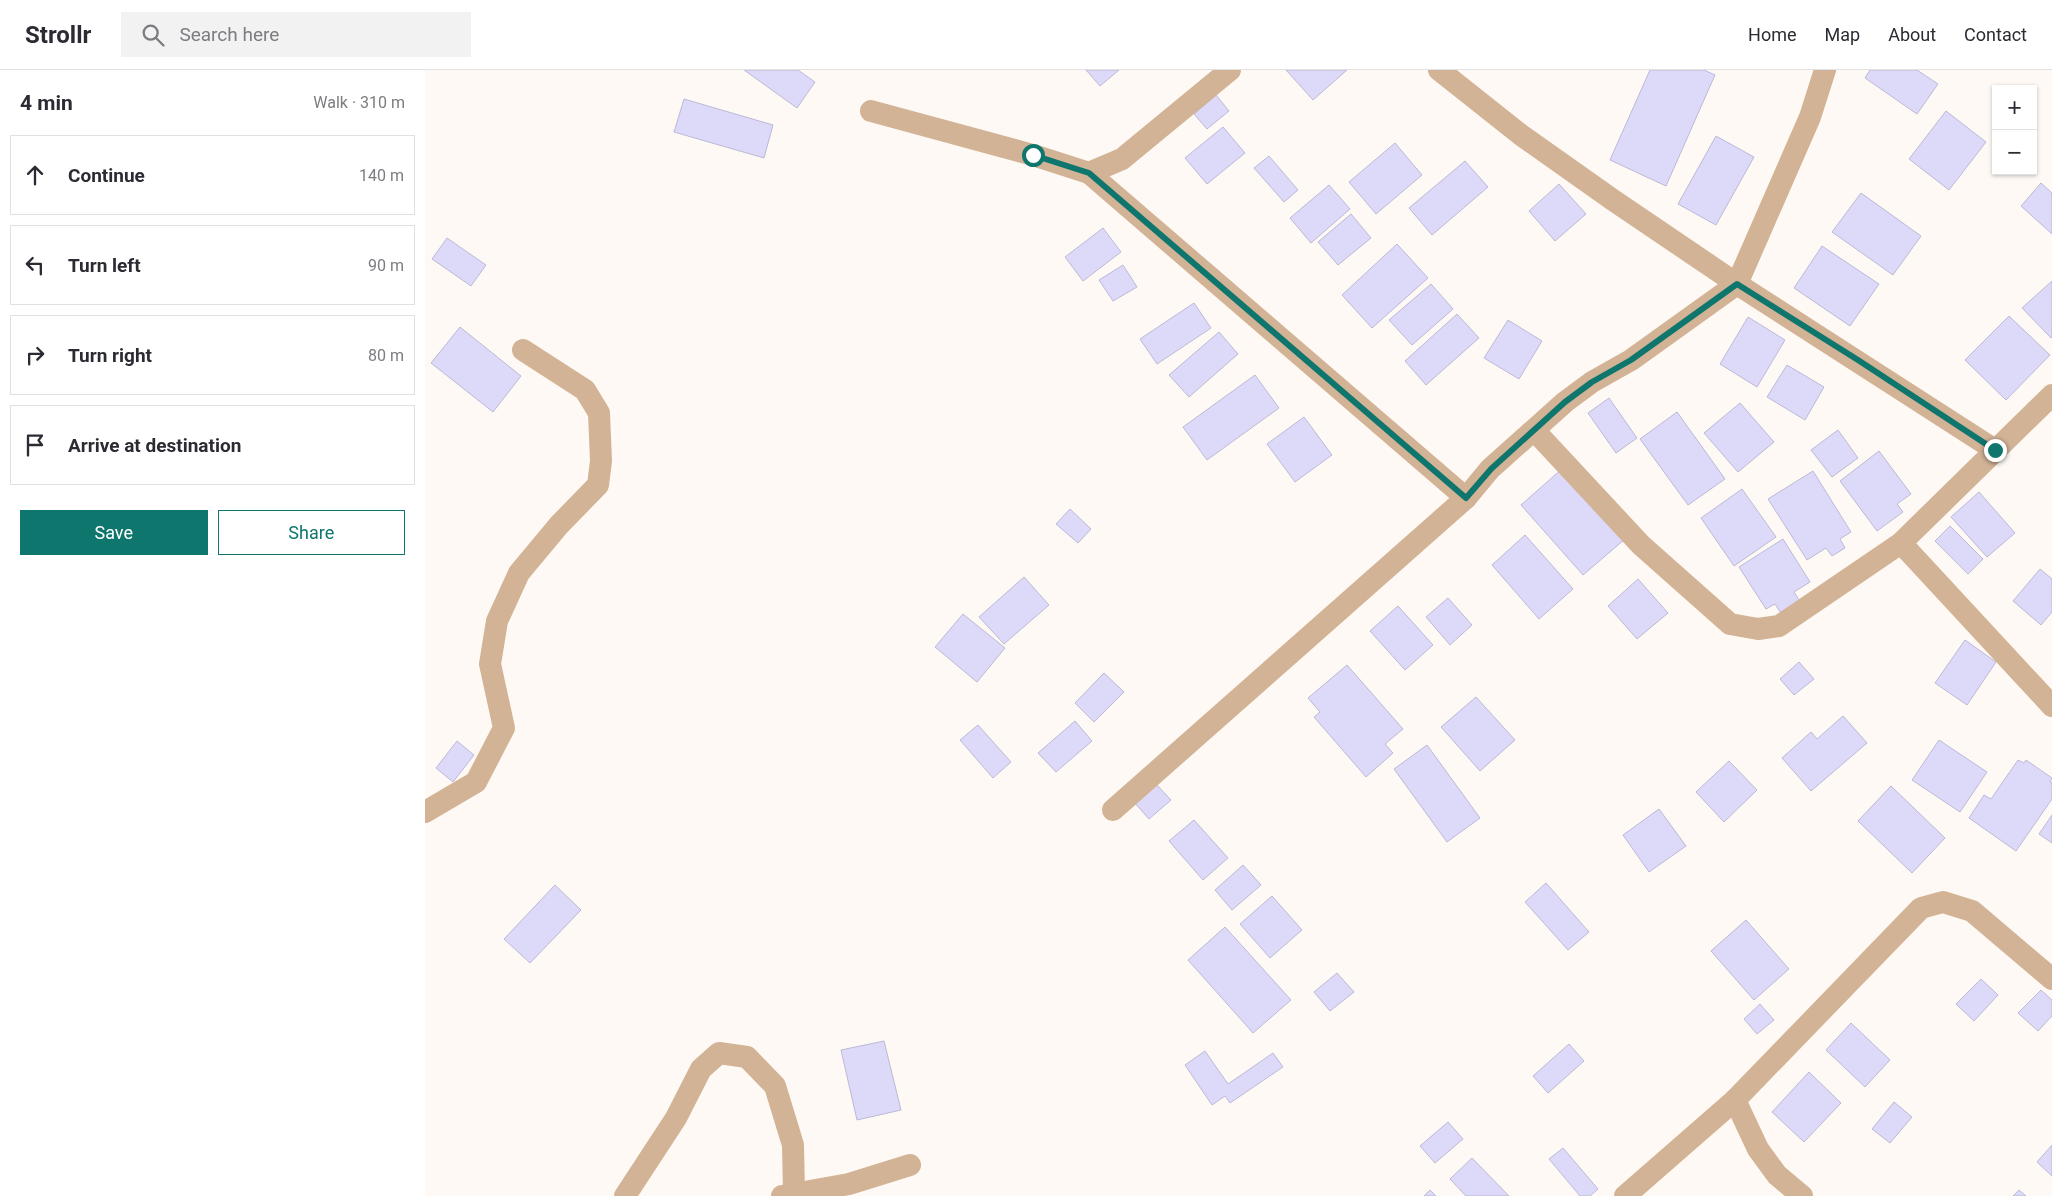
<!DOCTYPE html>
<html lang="en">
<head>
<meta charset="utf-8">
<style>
	body { margin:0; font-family:Roboto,sans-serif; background:#f2f2f3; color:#2b2b33 }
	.controls { position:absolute; right:15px; top:15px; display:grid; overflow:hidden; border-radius:0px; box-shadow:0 1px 4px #0004 }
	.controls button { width:45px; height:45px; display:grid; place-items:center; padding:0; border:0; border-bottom:1px solid #e1e1e2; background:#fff; color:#2b2b33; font:25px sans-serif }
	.stop { position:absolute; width:15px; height:15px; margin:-11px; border:4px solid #0f766e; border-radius:50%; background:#fff }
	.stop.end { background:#0f766e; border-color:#fff; box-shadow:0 1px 5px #0008 }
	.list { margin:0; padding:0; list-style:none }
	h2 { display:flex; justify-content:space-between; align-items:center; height:65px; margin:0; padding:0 20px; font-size:21px }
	h2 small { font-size:16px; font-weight:400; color:#7c7c81 }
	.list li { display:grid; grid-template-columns:32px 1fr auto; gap:15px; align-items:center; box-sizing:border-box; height:80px; margin:0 10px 10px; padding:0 10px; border:1px solid #e1e1e2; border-radius:0px }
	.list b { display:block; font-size:19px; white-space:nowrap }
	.list em { font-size:16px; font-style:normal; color:#7c7c81 }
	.actions { display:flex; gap:10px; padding:15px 20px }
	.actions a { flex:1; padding:11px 0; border:1px solid #0f766e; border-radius:0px; text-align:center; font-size:18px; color:#0f766e }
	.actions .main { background:#0f766e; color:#fff }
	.icon { flex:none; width:28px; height:28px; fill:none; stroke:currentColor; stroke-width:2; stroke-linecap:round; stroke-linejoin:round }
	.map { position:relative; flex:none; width:1627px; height:1126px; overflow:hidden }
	header { display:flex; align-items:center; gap:30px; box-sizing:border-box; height:70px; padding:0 25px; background:#fff; border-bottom:1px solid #e1e1e2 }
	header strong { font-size:24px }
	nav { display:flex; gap:28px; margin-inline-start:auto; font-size:18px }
	.search { width:350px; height:45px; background:#f2f2f3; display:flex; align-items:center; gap:12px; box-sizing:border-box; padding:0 18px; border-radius:0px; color:#7c7c81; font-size:19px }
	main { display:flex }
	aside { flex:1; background:#fff }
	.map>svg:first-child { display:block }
</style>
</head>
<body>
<header>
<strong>Strollr</strong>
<div class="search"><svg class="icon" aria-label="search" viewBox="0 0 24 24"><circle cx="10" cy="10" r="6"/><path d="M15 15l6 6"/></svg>Search here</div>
<nav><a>Home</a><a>Map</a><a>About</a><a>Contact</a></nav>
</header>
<main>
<aside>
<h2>4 min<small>Walk · 310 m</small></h2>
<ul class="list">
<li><svg class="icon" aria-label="ahead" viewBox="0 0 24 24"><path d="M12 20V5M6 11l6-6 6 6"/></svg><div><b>Continue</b></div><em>140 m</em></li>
<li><svg class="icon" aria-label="left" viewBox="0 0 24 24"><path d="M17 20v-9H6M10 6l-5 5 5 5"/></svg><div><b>Turn left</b></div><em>90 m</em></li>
<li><svg class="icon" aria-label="right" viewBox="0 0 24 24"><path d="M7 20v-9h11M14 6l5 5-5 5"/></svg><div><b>Turn right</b></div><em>80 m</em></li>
<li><svg class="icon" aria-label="arrive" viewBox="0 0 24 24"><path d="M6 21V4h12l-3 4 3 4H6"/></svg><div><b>Arrive at destination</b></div></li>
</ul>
<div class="actions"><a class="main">Save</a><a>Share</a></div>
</aside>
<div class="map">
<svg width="1627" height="1126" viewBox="0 0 1627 1126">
	<rect width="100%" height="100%" fill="#fef9f4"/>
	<g fill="#dcdaf8" stroke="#bcb9d7">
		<polygon points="319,0 373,0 390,12 372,38"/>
		<polygon points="661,0 694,0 675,16"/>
		<polygon points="861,0 922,0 888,30"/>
		<polygon points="1225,0 1279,0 1290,5 1241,116 1185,90"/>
		<polygon points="1445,0 1492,0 1513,14 1492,44 1440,8"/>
		<polygon points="791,25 804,41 782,59 769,44"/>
		<polygon points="259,29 348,55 339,88 249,62"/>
		<polygon points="1521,41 1561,72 1524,120 1484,89"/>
		<polygon points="798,57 820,83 782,114 760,88"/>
		<polygon points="1291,66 1329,87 1291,155 1253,134"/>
		<polygon points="970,73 997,105 951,144 924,112"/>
		<polygon points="844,86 873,120 859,132 829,98"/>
		<polygon points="1040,91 1063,117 1007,165 984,138"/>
		<polygon points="1616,113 1627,123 1627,164 1596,136"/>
		<polygon points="1134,114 1161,144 1130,171 1104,141"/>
		<polygon points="904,115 925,139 886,173 865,148"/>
		<polygon points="1436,123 1496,166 1468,205 1407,162"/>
		<polygon points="926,144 946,168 913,195 893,172"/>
		<polygon points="678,158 696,182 658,211 640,187"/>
		<polygon points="22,168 61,195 46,216 7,189"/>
		<polygon points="972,174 1003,208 947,258 917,225"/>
		<polygon points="1397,176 1454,214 1425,256 1369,218"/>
		<polygon points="698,195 712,217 688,231 674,210"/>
		<polygon points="1627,211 1627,267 1626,268 1597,238"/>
		<polygon points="1006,214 1028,239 987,275 964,250"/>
		<polygon points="769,233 786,258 732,294 715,269"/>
		<polygon points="1032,244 1054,268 1001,315 980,291"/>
		<polygon points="1584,246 1625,285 1581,330 1540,290"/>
		<polygon points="1323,247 1360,270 1332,317 1295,294"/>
		<polygon points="1083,250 1117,271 1094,309 1059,288"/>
		<polygon points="35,257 96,306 68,342 6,293"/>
		<polygon points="794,262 813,284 764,327 744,305"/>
		<polygon points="1362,295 1399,317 1380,350 1342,327"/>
		<polygon points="830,305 854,338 782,390 758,357"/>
		<polygon points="1184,328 1212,368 1191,383 1163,343"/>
		<polygon points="1315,333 1349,372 1313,402 1279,363"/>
		<polygon points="1252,342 1300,409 1263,435 1215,369"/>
		<polygon points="879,347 907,385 870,412 842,374"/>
		<polygon points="1413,360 1433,388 1407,407 1386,380"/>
		<polygon points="1454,381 1486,424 1472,434 1478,442 1452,461 1415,411"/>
		<polygon points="1138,398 1200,469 1158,505 1096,435"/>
		<polygon points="1388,401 1426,462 1415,469 1420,478 1407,486 1401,478 1382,490 1343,429"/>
		<polygon points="1317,419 1351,467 1309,496 1276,448"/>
		<polygon points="1554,422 1590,463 1562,487 1526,447"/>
		<polygon points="645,439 666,459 653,473 631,454"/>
		<polygon points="1525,456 1558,489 1543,504 1510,471"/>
		<polygon points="1100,465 1148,519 1114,549 1067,495"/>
		<polygon points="1358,469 1385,512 1369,522 1376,533 1357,545 1350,534 1341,539 1314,497"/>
		<polygon points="1615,499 1627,509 1627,542 1616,555 1588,531"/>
		<polygon points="599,507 624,535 579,574 554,547"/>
		<polygon points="1213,509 1243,543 1212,569 1183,536"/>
		<polygon points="1023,528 1047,555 1025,575 1001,547"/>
		<polygon points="973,536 1008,575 980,600 945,561"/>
		<polygon points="538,544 580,578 552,612 510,577"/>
		<polygon points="1540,570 1571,592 1542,635 1510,613"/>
		<polygon points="1374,592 1389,609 1369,625 1355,609"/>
		<polygon points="922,595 978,659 960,674 968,683 941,707 889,647 895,642 883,628"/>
		<polygon points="679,603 699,622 669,652 650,633"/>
		<polygon points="1051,627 1090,670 1055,701 1016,657"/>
		<polygon points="1418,646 1442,673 1386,721 1357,688 1386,662 1392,669"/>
		<polygon points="650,651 667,671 631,702 613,683"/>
		<polygon points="553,655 586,692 568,708 535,670"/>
		<polygon points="1514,670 1562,702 1535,742 1487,710"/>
		<polygon points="32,671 49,685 28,712 11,698"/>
		<polygon points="1002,675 1055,748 1022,772 969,699"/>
		<polygon points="1593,690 1599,693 1601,690 1627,708 1625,712 1627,713 1627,729 1591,781 1544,748 1559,725 1566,729"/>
		<polygon points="1304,691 1332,720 1299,752 1271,722"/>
		<polygon points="730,713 746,730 724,749 709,732"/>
		<polygon points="1466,716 1520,768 1487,803 1433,751"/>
		<polygon points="1234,739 1261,776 1224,802 1198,765"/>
		<polygon points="1627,745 1627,773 1614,764"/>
		<polygon points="769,750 803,788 778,810 744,771"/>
		<polygon points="818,795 836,815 807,840 790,820"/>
		<polygon points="1121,813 1164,862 1143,880 1100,832"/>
		<polygon points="130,815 156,840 105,893 79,869"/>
		<polygon points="847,826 877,860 845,888 815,854"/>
		<polygon points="1321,850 1364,899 1329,930 1286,881"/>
		<polygon points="800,857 866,930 828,963 763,890"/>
		<polygon points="912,903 929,922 905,941 889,922"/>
		<polygon points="1556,909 1573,925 1549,951 1531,934"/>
		<polygon points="1616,920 1627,930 1627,946 1613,961 1593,943"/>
		<polygon points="1335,934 1349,950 1332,964 1319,949"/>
		<polygon points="1426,953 1465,990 1440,1017 1401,980"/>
		<polygon points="459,971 476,1040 432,1050 416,980"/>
		<polygon points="1144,974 1159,991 1123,1023 1108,1006"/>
		<polygon points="780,981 803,1014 848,983 858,997 805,1033 800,1026 787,1035 760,995"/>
		<polygon points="1384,1002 1416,1033 1379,1072 1347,1042"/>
		<polygon points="1469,1032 1487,1047 1465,1073 1447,1059"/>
		<polygon points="1023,1052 1038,1069 1010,1093 995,1076"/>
		<polygon points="1627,1075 1627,1106 1612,1092"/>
		<polygon points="1138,1078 1173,1119 1165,1126 1155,1126 1124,1089"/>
		<polygon points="1047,1088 1084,1126 1041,1126 1025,1109"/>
		<polygon points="1005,1120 1011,1126 999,1126"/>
		<polygon points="1594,1120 1601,1126 1588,1126"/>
	</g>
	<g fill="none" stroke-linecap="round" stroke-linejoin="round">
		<g stroke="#d3b396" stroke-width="22">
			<polyline points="1014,0 1096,65 1188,130 1312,214 1570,380"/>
			<polyline points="446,41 608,85 664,103 697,89 805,0"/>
			<polyline points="664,103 1041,428"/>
			<polyline points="1109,360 1216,475 1305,554 1333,559 1354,556 1476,473 1627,325"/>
			<polyline points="1476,473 1627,636"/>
			<polyline points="688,740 1041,428 1065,399 1140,332 1167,312 1206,290 1312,214 1385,47 1400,0"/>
			<polyline points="0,742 51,712 79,658 65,594 72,551 94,503 134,455 173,415 176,391 174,343 160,320 98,280"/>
			<polyline points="1310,1030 1333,1079 1352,1105 1377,1126"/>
			<polyline points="200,1126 251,1048 276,999 294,983 322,987 350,1016 368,1075 369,1124"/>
			<polyline points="357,1126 424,1114 485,1095"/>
			<polyline points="1200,1126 1310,1030 1496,838 1518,832 1547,841 1627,909"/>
		</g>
	</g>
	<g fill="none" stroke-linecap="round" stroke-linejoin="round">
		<polyline stroke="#0f766e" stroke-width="6" points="608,85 664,103 1041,428 1066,399 1140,332 1167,312 1206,290 1312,214 1433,290 1570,380"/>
	</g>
</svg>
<div class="controls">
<button>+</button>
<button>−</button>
</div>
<div class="stop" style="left:608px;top:85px"></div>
<div class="stop end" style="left:1570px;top:380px"></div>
</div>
</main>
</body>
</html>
